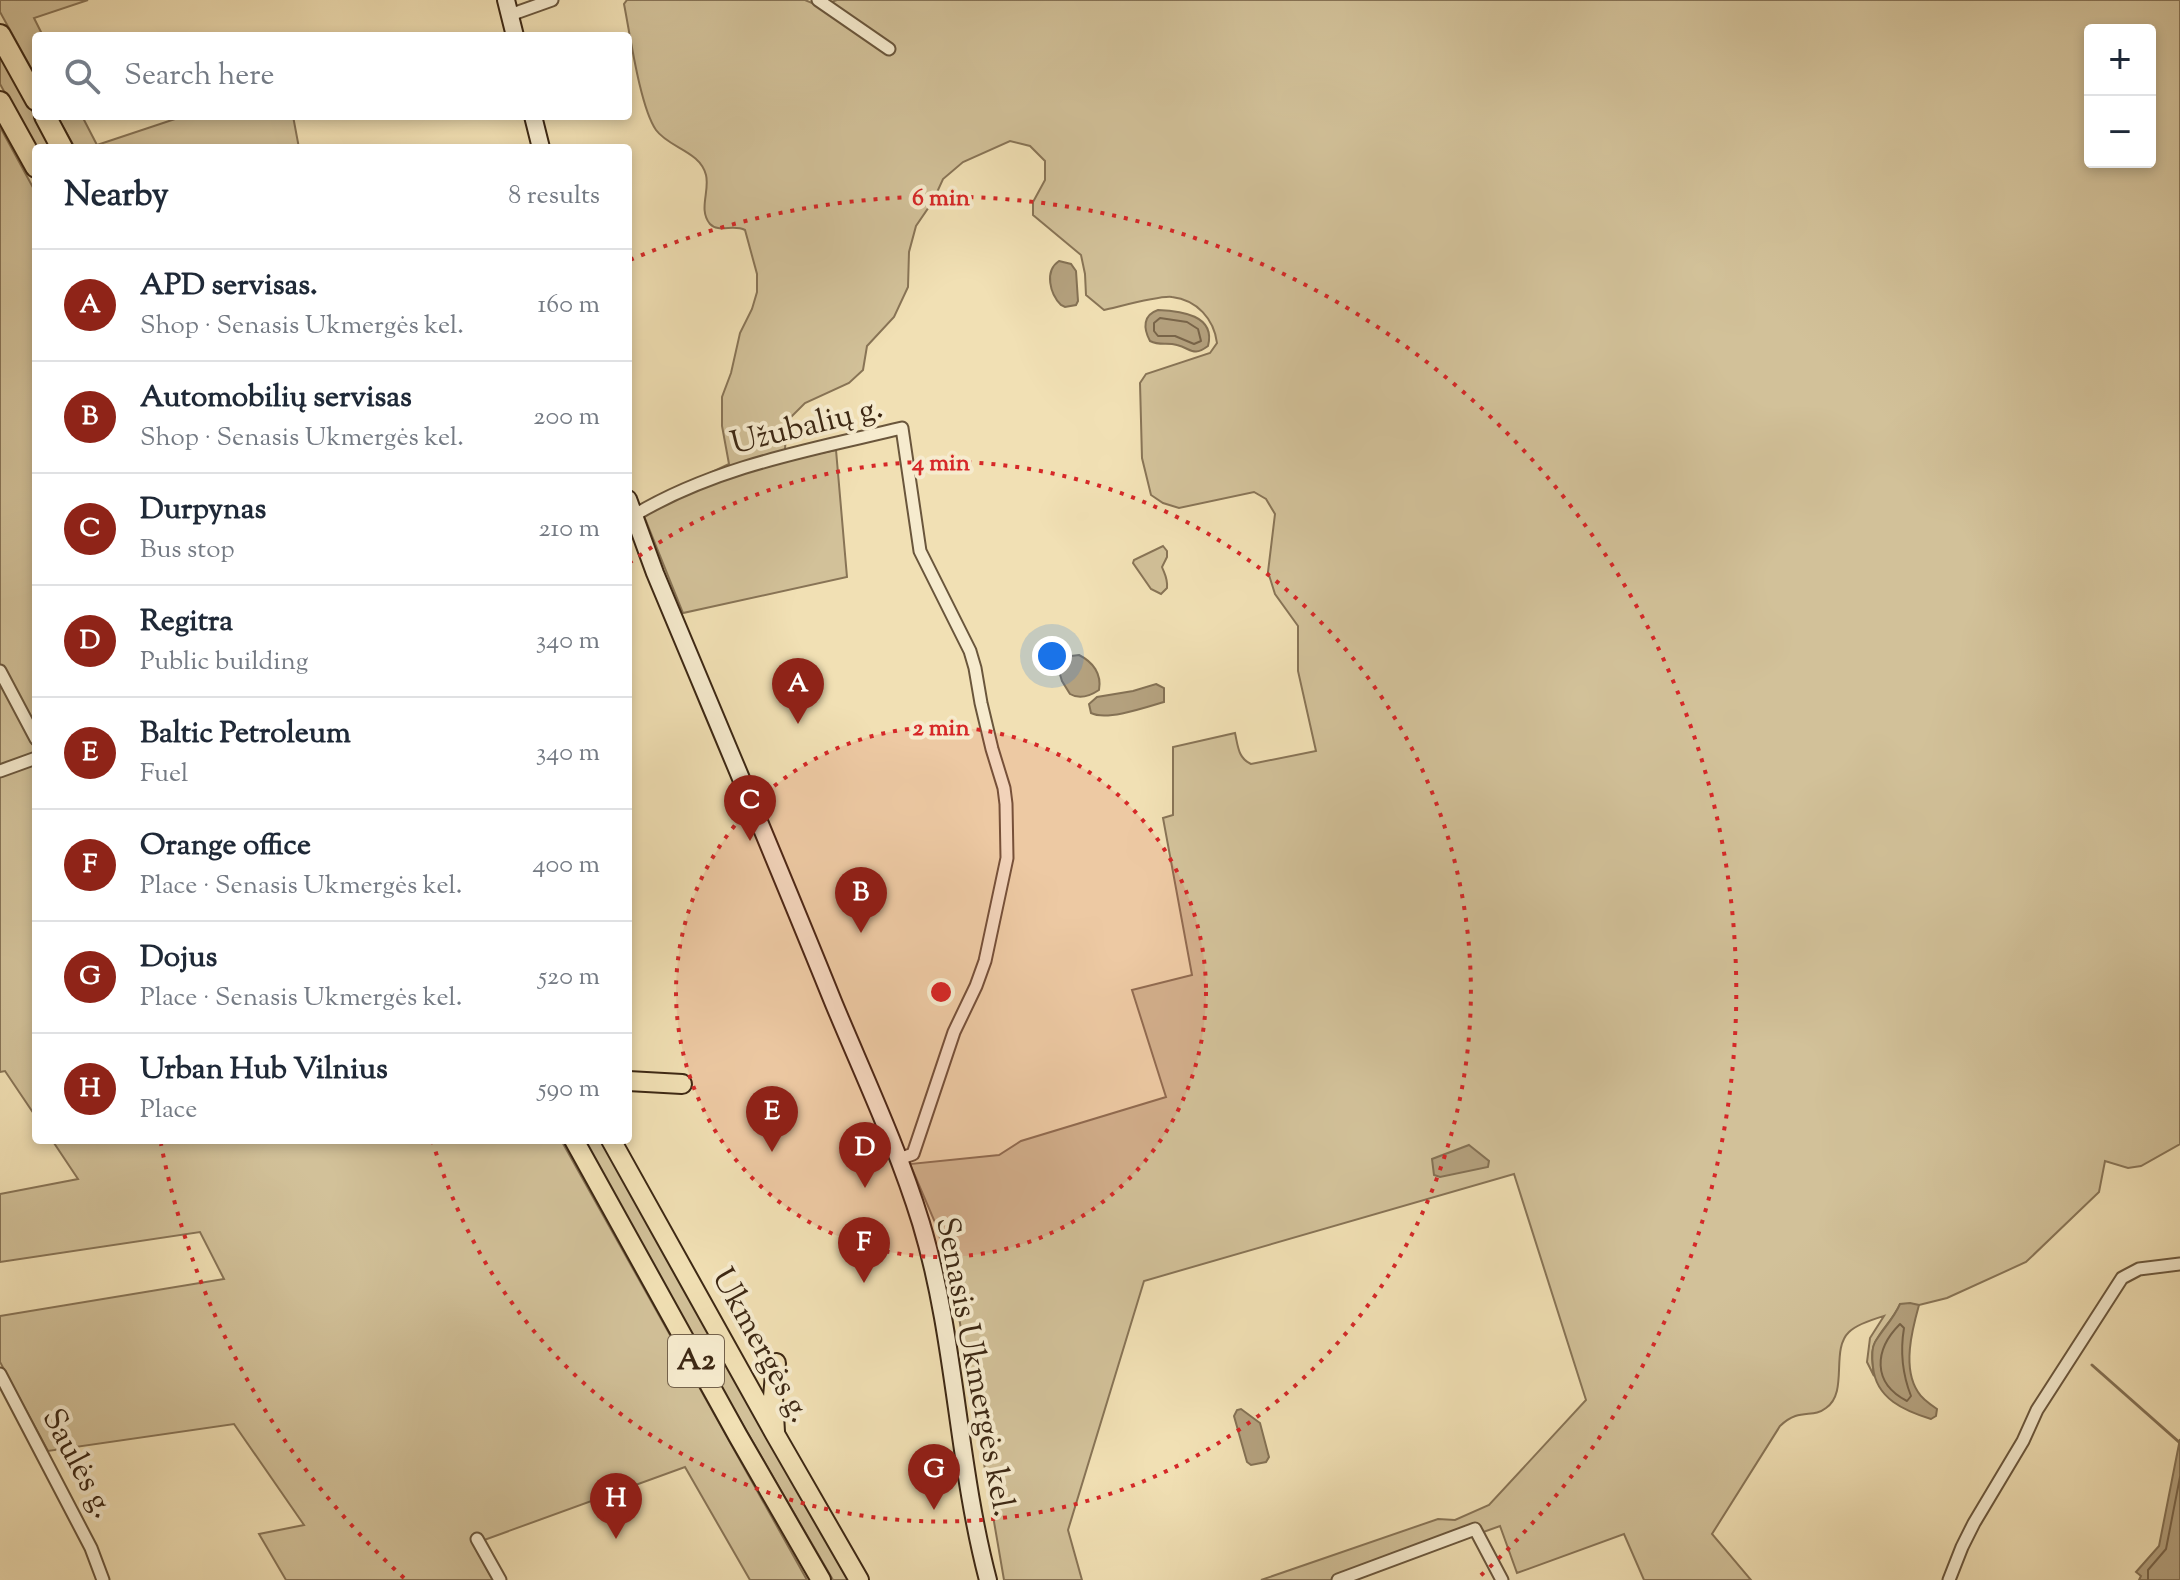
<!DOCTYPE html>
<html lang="en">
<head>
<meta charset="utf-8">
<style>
	body { margin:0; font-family:"Sorts Mill Goudy",serif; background:#f2f2f3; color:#1f2937 }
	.controls { position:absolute; right:24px; top:24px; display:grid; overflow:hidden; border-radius:8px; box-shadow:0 4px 12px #0003 }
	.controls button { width:72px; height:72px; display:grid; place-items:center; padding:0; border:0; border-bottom:2px solid #e0e1e3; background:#fff; color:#1f2937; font:40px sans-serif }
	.you { position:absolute; left:1052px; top:656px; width:28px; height:28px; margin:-20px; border:6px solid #fff; border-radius:50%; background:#1a73e8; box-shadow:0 0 0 12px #1a73e833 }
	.badge { display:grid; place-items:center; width:52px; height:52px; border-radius:50%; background:#8f2418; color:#fff; font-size:26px; font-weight:700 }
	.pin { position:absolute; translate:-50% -66px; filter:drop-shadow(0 2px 4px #0008) }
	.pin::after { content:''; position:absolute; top:42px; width:28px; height:24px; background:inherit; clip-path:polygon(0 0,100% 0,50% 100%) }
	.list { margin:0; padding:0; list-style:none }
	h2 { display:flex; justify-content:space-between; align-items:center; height:104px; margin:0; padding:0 32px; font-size:34px }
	h2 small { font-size:26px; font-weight:400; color:#747a83 }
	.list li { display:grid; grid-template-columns:52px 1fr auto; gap:24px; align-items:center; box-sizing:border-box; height:112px; padding:0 32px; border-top:2px solid #e0e1e3 }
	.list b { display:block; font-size:30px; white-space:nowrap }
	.list p { margin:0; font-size:26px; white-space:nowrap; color:#747a83 }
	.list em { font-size:26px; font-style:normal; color:#747a83 }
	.icon { flex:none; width:44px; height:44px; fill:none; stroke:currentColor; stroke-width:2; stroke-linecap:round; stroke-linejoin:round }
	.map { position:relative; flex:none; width:2180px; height:1580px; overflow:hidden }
	.search { position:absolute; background:#fff; box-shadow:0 4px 12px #0003; left:32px; top:32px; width:600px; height:88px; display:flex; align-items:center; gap:20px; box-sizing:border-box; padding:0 28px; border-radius:8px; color:#747a83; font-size:30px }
	.panel { position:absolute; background:#fff; box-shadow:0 4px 12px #0003; left:32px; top:144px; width:600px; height:1000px; border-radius:8px }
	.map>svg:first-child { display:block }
</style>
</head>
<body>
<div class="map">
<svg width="2180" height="1580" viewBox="0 0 2180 1580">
	<rect width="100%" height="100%" fill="#f1e0b4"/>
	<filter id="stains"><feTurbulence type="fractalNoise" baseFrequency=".0025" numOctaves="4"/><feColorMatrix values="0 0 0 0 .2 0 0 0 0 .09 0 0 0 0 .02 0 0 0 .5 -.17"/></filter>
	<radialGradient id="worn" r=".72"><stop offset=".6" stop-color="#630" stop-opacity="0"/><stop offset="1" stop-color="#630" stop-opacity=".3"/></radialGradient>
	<g fill="#d2c199" stroke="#887456" stroke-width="2" fill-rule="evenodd">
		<polygon points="0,0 88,0 34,18 43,36 36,36 36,77 0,12"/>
		<path d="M627,0H805L819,6L837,0H2180V1144L2141,1166L2128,1168L2105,1161L2099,1192L2026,1262L1947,1298L1919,1305L1900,1304C1894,1319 1881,1329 1875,1343C1870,1352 1873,1366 1874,1376L1867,1362L1870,1338L1884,1316C1874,1319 1857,1324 1849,1332C1830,1350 1849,1392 1826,1408C1812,1419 1800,1407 1780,1426L1712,1534L1751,1580H1644L1624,1534L1517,1573L1500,1526L1349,1580H1261L1438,1519L1455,1520L1489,1505L1586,1400L1514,1174L1144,1281L1068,1530L1082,1580H1004L955,1294L937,1227L910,1164L999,1155L1021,1141L1166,1097L1132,990L1192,975L1163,818L1173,815V747L1235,733C1238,746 1238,758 1251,764L1316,751L1298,671V626L1275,594L1268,572L1275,514L1266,499L1254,492L1179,508L1163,503L1151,495L1142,458L1140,383L1146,374L1210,353L1217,343C1214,319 1197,300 1172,297C1161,295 1118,307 1104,310L1086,295L1085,274L1081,255L1033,215V202L1045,180V161L1030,146L1010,141L963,162L943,179L933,201L916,226L909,252L908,287L894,317L867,346L863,370L849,383L805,403L787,421L785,449L786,460L836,450L847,577L683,613L640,506L729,464L722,426V397L731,373L740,333L752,309L757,292V274L745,230C734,224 718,233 710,224C698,210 710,191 706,175C700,151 669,148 656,130C640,107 630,34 624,4ZM2090,30H2150V162H2090Z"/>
		<polygon points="0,54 53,148 36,149 0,84"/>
		<polygon points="57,116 82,116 97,145 184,116 293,116 299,148 75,148"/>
		<polygon points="0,127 36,193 36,1117 5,1071 0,1072"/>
		<path d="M1163,546L1167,551V557L1162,567C1165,575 1168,579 1167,588L1161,594L1151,589L1133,563L1134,560Z"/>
		<polygon points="52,1140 561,1140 807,1580 750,1580 685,1467 473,1544 493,1580 286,1580 259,1534 304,1525 234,1424 48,1451 0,1362 0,1316 224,1279 200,1232 0,1262 0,1194 78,1179"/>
		<polygon points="583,1140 601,1140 848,1580 833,1580 674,1306"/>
	</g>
	<g fill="#b4a17e" stroke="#847154" stroke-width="2">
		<path d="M1059,261L1071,264L1076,271L1078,301L1076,305L1065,307L1061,305C1050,294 1044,271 1059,261Z"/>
		<path d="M1158,310C1181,311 1216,315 1208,346C1193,357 1192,349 1177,345C1167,342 1160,346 1150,341C1143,328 1143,315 1158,310Z"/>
		<path d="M1079,655C1093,662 1102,674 1099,690C1090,696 1080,700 1070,694L1062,681L1058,668L1071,656Z"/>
		<path d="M1156,684L1164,688V702C1147,707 1107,721 1091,713L1089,704L1097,697L1133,691Z"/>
		<polygon points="1469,1145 1489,1161 1488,1167 1440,1177 1434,1175 1432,1159"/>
		<path d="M1910,1303L1919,1305C1912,1330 1902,1368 1918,1392C1922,1399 1931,1405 1937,1409L1936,1416L1931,1419C1905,1411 1876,1399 1873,1367C1872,1359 1871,1349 1875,1342C1883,1329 1894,1318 1900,1304Z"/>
		<polygon points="1241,1409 1260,1423 1269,1457 1266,1462 1251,1465 1247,1462 1234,1416 1237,1410"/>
		<polygon points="2180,1439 2180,1580 2139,1580 2141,1576 2136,1572 2159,1546"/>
	</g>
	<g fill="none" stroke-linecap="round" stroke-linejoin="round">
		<g stroke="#786449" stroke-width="2">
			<polygon points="1160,318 1187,322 1198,329 1201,341 1194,344 1175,336 1158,336 1154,331 1154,323"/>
			<path d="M1900,1324L1904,1328C1900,1352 1902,1373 1911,1396L1907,1401C1872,1383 1874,1350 1900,1324Z"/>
			<polyline points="2148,1580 2148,1570 2166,1549 2180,1477"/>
		</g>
		<polyline stroke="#847154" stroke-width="3" points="2092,1365 2180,1443"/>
		<g stroke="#6a563c" stroke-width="15">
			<g id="minor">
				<polyline points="818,0 889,49"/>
				<polyline points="510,15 552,0"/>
				<path d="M633,516C716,466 810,450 902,428L920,551L970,651L975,668L981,703L992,749L1004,788L1006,804L1007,858L985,961L976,986L954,1032L913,1154L899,1159"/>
				<polyline points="0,671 36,739"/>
				<polyline points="0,771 36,758"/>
				<polyline points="0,1374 91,1548 103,1580"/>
				<polyline points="477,1539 500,1580"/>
				<polyline points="1338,1580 1475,1529 1502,1580"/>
				<polyline points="1949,1580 1962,1547 1974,1523 2023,1441 2037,1410 2122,1278 2139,1269 2180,1264"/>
			</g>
		</g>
		<g stroke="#3d2814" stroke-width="20">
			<g id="secondary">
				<polyline points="506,0 515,36"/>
				<polyline points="533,116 541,148"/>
				<path d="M628,499L655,573C715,717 776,860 834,1004C864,1076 898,1148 921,1223C956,1339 957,1463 988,1580"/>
			</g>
		</g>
		<g stroke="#3d2814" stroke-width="22">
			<g id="trunk">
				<polyline points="628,1081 682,1084"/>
				<polyline points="574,1140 738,1436 821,1580"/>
				<polyline points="611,1140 775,1434 859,1580"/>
				<polyline points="775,1432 773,1397 776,1363"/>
			</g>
		</g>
		<g stroke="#3d2814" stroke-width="24">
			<g id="motorway">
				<polyline points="0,35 36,100"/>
				<polyline points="0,102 36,167"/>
				<polyline points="45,116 62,148"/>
			</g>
		</g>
		<use href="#minor" stroke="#f6ebce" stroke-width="11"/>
		<use href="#secondary" stroke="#f6ebce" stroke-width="16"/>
		<use href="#trunk" stroke="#f1e0b4" stroke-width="18"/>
		<use href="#motorway" stroke="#f1e0b4" stroke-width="20"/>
	</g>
	<circle cx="941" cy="992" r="265" fill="#d62828" fill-opacity=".12"/>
	<g fill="none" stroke="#d62828" stroke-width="4" stroke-dasharray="4 8">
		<circle cx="941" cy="992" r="265"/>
		<path d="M629 563A530 530 0 1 1 433 1143"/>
		<path d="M404 1578A795 795 0 0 1 161 1144M630 260A795 795 0 0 1 1478 1578"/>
	</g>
	<g text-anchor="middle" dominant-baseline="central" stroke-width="8" stroke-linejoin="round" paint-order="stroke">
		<rect fill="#f6ebce" stroke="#74624c" stroke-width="2" x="668" y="1335" width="56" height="52" rx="6"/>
		<g font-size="30" font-weight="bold" fill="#3d2814">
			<text x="696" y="1361">A2</text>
		</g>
		<g font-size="32" fill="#3d2814" stroke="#f6ebce">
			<text transform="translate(807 427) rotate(-14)">Užubalių g.</text>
			<text transform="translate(760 1346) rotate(61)">Ukmergės g.</text>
			<text transform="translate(974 1367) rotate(79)">Senasis Ukmergės kel.</text>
			<text transform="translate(77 1464) rotate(62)">Saulės g.</text>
		</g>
	</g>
	<circle cx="941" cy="992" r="12" fill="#d62828" stroke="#f6ebce" stroke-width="4"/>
	<g font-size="24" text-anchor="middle" font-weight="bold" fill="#d62828" stroke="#f6ebce" stroke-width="8" stroke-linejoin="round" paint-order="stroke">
		<text x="941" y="205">6 min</text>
		<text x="941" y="470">4 min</text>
		<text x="941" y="735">2 min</text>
	</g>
	<rect width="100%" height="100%" filter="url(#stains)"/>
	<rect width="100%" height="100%" fill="url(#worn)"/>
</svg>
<div class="controls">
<button>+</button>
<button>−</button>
</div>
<div class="you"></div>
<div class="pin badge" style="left:798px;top:724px">A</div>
<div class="pin badge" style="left:861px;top:933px">B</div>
<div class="pin badge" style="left:750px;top:841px">C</div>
<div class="pin badge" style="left:865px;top:1188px">D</div>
<div class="pin badge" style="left:772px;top:1152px">E</div>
<div class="pin badge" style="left:864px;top:1283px">F</div>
<div class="pin badge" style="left:934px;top:1510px">G</div>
<div class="pin badge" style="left:616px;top:1539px">H</div>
<div class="search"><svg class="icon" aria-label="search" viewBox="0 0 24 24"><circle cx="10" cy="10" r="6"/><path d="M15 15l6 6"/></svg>Search here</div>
<section class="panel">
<h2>Nearby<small>8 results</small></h2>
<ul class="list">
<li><span class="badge">A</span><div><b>APD servisas.</b><p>Shop · Senasis Ukmergės kel.</p></div><em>160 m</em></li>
<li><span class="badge">B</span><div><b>Automobilių servisas</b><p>Shop · Senasis Ukmergės kel.</p></div><em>200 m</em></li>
<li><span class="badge">C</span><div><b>Durpynas</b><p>Bus stop</p></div><em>210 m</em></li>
<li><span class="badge">D</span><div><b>Regitra</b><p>Public building</p></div><em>340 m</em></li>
<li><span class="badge">E</span><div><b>Baltic Petroleum</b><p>Fuel</p></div><em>340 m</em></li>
<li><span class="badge">F</span><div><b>Orange office</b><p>Place · Senasis Ukmergės kel.</p></div><em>400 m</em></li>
<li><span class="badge">G</span><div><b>Dojus</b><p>Place · Senasis Ukmergės kel.</p></div><em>520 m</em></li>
<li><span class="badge">H</span><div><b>Urban Hub Vilnius</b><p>Place</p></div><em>590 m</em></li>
</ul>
</section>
</div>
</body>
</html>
